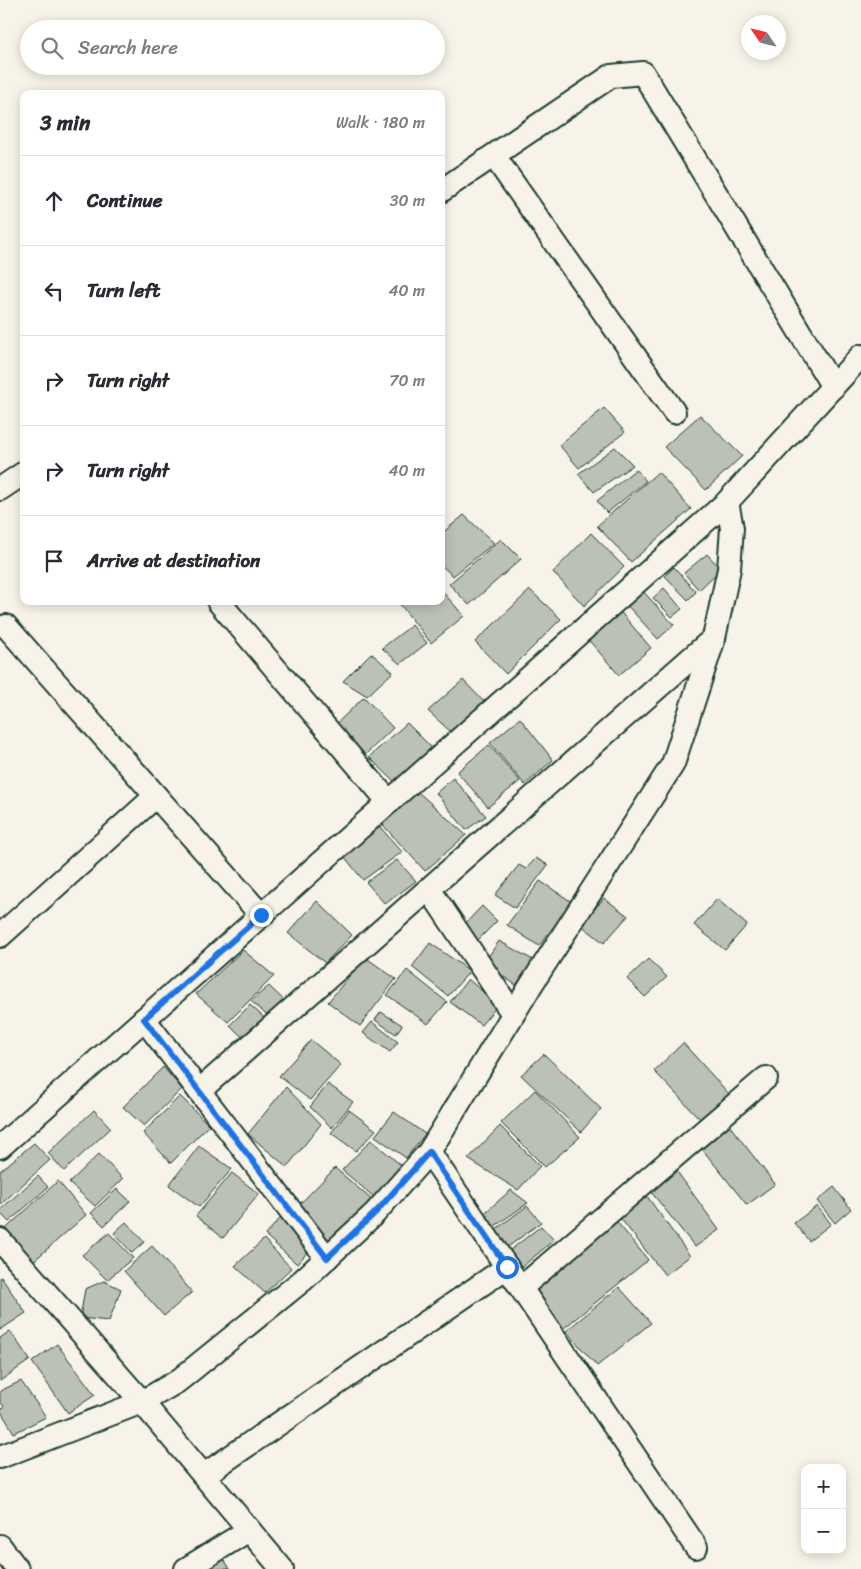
<!DOCTYPE html>
<html lang="en">
<head>
<meta charset="utf-8">
<style>
	body { margin:0; font-family:Sriracha,sans-serif; background:#f2f2f3; color:#2b2b33 }
	.controls { position:absolute; right:15px; bottom:15px; display:grid; overflow:hidden; border-radius:10px; box-shadow:0 2px 12px #0003 }
	.controls button { width:45px; height:45px; display:grid; place-items:center; padding:0; border:0; border-bottom:1px solid #e1e1e2; background:#fff; color:#2b2b33; font:25px sans-serif }
	.compass { position:absolute; left:741px; top:15px; width:45px; height:45px; border-radius:50%; background:#fff; box-shadow:0 2px 12px #0003; rotate:305deg }
	.stop { position:absolute; width:15px; height:15px; margin:-11px; border:4px solid #1a73e8; border-radius:50%; background:#fff }
	.stop.end { background:#1a73e8; border-color:#fff; box-shadow:0 1px 5px #0008 }
	.list { margin:0; padding:0; list-style:none }
	h2 { display:flex; justify-content:space-between; align-items:center; height:65px; margin:0; padding:0 20px; font-size:21px }
	h2 small { font-size:16px; font-weight:400; color:#7c7c81 }
	.list li { display:grid; grid-template-columns:32px 1fr auto; gap:15px; align-items:center; box-sizing:border-box; height:90px; padding:0 20px; border-top:1px solid #e1e1e2 }
	.list b { display:block; font-size:19px; white-space:nowrap }
	.list em { font-size:16px; font-style:normal; color:#7c7c81 }
	.icon { flex:none; width:28px; height:28px; fill:none; stroke:currentColor; stroke-width:2; stroke-linecap:round; stroke-linejoin:round }
	.map { position:relative; flex:none; width:861px; height:1569px; overflow:hidden }
	.search { position:absolute; background:#fff; box-shadow:0 2px 12px #0003; left:20px; top:20px; width:425px; height:55px; display:flex; align-items:center; gap:12px; box-sizing:border-box; padding:0 18px; border-radius:28px; color:#7c7c81; font-size:19px }
	.panel { position:absolute; background:#fff; box-shadow:0 2px 12px #0003; left:20px; top:90px; width:425px; height:515px; border-radius:10px }
	.map>svg:first-child { display:block }
</style>
</head>
<body>
<div class="map">
<svg width="861" height="1569" viewBox="0 0 861 1569">
	<rect width="100%" height="100%" fill="#f7f3e8"/>
	<filter id="ink" filterUnits="userSpaceOnUse"><feTurbulence type="fractalNoise" baseFrequency=".02" numOctaves="2"/><feDisplacementMap in="SourceGraphic" scale="10" xChannelSelector="R" yChannelSelector="G"/><feConvolveMatrix kernelMatrix="1 2 1 2 8 2 1 2 1" color-interpolation-filters="sRGB"/></filter>
	<g filter="url(#ink)">
		<g fill="#bbc1b6" stroke="#1f3d34">
			<polygon points="604,408 625,432 579,468 559,445"/>
			<polygon points="700,415 742,456 706,490 664,447"/>
			<polygon points="615,447 633,465 594,492 578,474"/>
			<polygon points="636,469 646,481 607,513 597,501"/>
			<polygon points="658,472 691,509 631,562 597,526"/>
			<polygon points="464,515 494,543 453,576 441,565 441,534"/>
			<polygon points="591,533 624,567 584,606 553,572"/>
			<polygon points="501,539 521,559 469,605 449,584"/>
			<polygon points="707,554 721,569 699,590 684,573"/>
			<polygon points="674,567 696,592 688,600 665,576"/>
			<polygon points="640,588 674,625 658,639 624,602"/>
			<polygon points="664,588 682,609 672,617 653,598"/>
			<polygon points="441,590 464,616 431,643 398,602 441,601"/>
			<polygon points="530,590 561,619 506,674 475,642"/>
			<polygon points="618,609 651,648 619,675 585,636"/>
			<polygon points="412,625 427,643 400,664 382,648"/>
			<polygon points="371,653 393,672 367,696 343,681"/>
			<polygon points="463,680 485,703 452,733 428,711"/>
			<polygon points="364,697 393,728 362,758 332,728"/>
			<polygon points="520,718 553,760 525,785 490,743"/>
			<polygon points="407,723 433,749 396,783 369,757"/>
			<polygon points="489,745 520,781 488,807 457,772"/>
			<polygon points="453,778 486,816 466,830 436,793"/>
			<polygon points="418,792 466,835 425,871 382,824"/>
			<polygon points="380,827 402,852 363,880 344,856"/>
			<polygon points="536,858 548,865 515,908 495,895 519,865 526,869"/>
			<polygon points="397,860 416,881 385,904 366,882"/>
			<polygon points="540,881 572,902 539,946 507,925"/>
			<polygon points="604,898 628,916 604,943 581,925"/>
			<polygon points="717,899 747,925 725,950 694,925"/>
			<polygon points="317,901 352,935 325,963 288,933"/>
			<polygon points="482,906 497,921 477,941 462,927"/>
			<polygon points="499,941 533,960 516,985 484,963"/>
			<polygon points="430,943 470,971 448,996 412,967"/>
			<polygon points="243,950 274,976 228,1022 196,994"/>
			<polygon points="365,957 396,979 360,1026 328,1002"/>
			<polygon points="648,959 667,977 645,997 627,979"/>
			<polygon points="407,970 447,1002 428,1024 387,995"/>
			<polygon points="468,979 498,1005 481,1025 450,1002"/>
			<polygon points="269,986 290,1006 273,1021 251,1001"/>
			<polygon points="250,1005 270,1023 248,1043 230,1025"/>
			<polygon points="381,1012 402,1025 396,1034 375,1020"/>
			<polygon points="372,1022 398,1042 390,1052 363,1033"/>
			<polygon points="311,1040 341,1065 310,1100 279,1076"/>
			<polygon points="683,1043 730,1095 700,1119 654,1071"/>
			<polygon points="544,1054 601,1109 581,1132 521,1075"/>
			<polygon points="163,1067 182,1089 144,1126 123,1107"/>
			<polygon points="328,1084 353,1102 332,1128 310,1107"/>
			<polygon points="286,1087 321,1124 287,1167 248,1134"/>
			<polygon points="535,1090 580,1137 545,1167 501,1123"/>
			<polygon points="180,1096 209,1125 171,1163 143,1133"/>
			<polygon points="94,1110 111,1128 64,1171 48,1153"/>
			<polygon points="349,1110 376,1130 356,1151 331,1133"/>
			<polygon points="394,1112 425,1134 406,1158 375,1136"/>
			<polygon points="726,1121 775,1184 747,1205 698,1144"/>
			<polygon points="500,1126 540,1166 518,1190 468,1159"/>
			<polygon points="371,1140 402,1166 374,1197 342,1170"/>
			<polygon points="34,1143 50,1160 0,1205 0,1171"/>
			<polygon points="199,1146 232,1169 199,1207 169,1185"/>
			<polygon points="99,1154 123,1179 95,1206 69,1183"/>
			<polygon points="673,1166 719,1230 695,1247 648,1188"/>
			<polygon points="335,1168 372,1200 331,1243 295,1209"/>
			<polygon points="232,1173 259,1194 223,1238 196,1216"/>
			<polygon points="38,1176 48,1187 9,1222 0,1213 0,1210"/>
			<polygon points="58,1181 86,1215 28,1266 0,1234"/>
			<polygon points="834,1187 851,1209 835,1223 817,1201"/>
			<polygon points="117,1189 130,1201 104,1226 91,1213"/>
			<polygon points="511,1190 528,1203 492,1228 480,1217"/>
			<polygon points="644,1192 690,1256 665,1275 617,1214"/>
			<polygon points="527,1206 541,1222 504,1250 492,1232"/>
			<polygon points="817,1206 831,1224 809,1241 794,1223"/>
			<polygon points="286,1212 313,1246 297,1264 265,1235"/>
			<polygon points="613,1217 648,1260 559,1332 525,1289"/>
			<polygon points="126,1222 144,1242 132,1253 114,1233"/>
			<polygon points="541,1226 554,1240 517,1271 504,1255"/>
			<polygon points="109,1233 133,1258 107,1280 82,1255"/>
			<polygon points="264,1239 291,1268 265,1293 235,1266"/>
			<polygon points="152,1246 192,1292 164,1316 124,1271"/>
			<polygon points="1,1277 26,1313 0,1330 0,1277"/>
			<polygon points="104,1281 121,1289 109,1321 80,1318 85,1289"/>
			<polygon points="619,1287 651,1323 597,1366 566,1331"/>
			<polygon points="10,1331 30,1360 0,1381 0,1338"/>
			<polygon points="57,1344 95,1395 68,1413 32,1362"/>
			<polygon points="21,1381 46,1417 14,1433 0,1410 4,1407 0,1401 0,1391"/>
			<polygon points="220,1553 230,1569 194,1569"/>
		</g>
		<g fill="none" stroke-linecap="round" stroke-linejoin="round">
			<g stroke="#1f3d34" stroke-width="26">
				<g id="minor">
					<polyline points="494,156 674,412"/>
					<polyline points="441,191 611,76 643,73 833,387"/>
					<polyline points="0,489 24,473"/>
					<polyline points="218,601 389,802"/>
					<polyline points="6,626 261,915"/>
					<polyline points="429,889 513,1014"/>
					<polyline points="0,936 156,796"/>
					<polyline points="144,1019 327,1258"/>
					<polyline points="199,1091 714,638"/>
					<polyline points="0,1147 727,502 861,356"/>
					<polyline points="429,1152 696,1547"/>
					<polyline points="0,1240 142,1402 282,1569"/>
					<polyline points="521,1288 766,1078"/>
					<polyline points="0,1457 142,1402 178,1381 303,1280 375,1213 429,1152 533,982 673,764 714,638 729,569 732,528 727,502"/>
					<polyline points="204,1475 507,1267"/>
					<polyline points="0,1546 17,1569"/>
					<polyline points="186,1569 249,1530"/>
				</g>
			</g>
			<use href="#minor" stroke="#f7f3e8" stroke-width="22"/>
		</g>
	</g>
	<g fill="none" stroke-linecap="round" stroke-linejoin="round" filter="url(#ink)">
		<polyline stroke="#1a73e8" stroke-width="6" points="261,915 144,1019 327,1258 375,1213 429,1152 507,1267"/>
	</g>
</svg>
<div class="controls">
<button>+</button>
<button>−</button>
</div>
<svg class="compass" viewBox="-18 -18 36 36"><path d="M0-13l5 13h-10z" fill="#e53935"/><path d="M0 13l5-13h-10z" fill="#7c7c81"/></svg>
<div class="stop" style="left:507px;top:1267px"></div>
<div class="stop end" style="left:261px;top:915px"></div>
<div class="search"><svg class="icon" aria-label="search" viewBox="0 0 24 24"><circle cx="10" cy="10" r="6"/><path d="M15 15l6 6"/></svg>Search here</div>
<section class="panel">
<h2>3 min<small>Walk · 180 m</small></h2>
<ul class="list">
<li><svg class="icon" aria-label="ahead" viewBox="0 0 24 24"><path d="M12 20V5M6 11l6-6 6 6"/></svg><div><b>Continue</b></div><em>30 m</em></li>
<li><svg class="icon" aria-label="left" viewBox="0 0 24 24"><path d="M17 20v-9H6M10 6l-5 5 5 5"/></svg><div><b>Turn left</b></div><em>40 m</em></li>
<li><svg class="icon" aria-label="right" viewBox="0 0 24 24"><path d="M7 20v-9h11M14 6l5 5-5 5"/></svg><div><b>Turn right</b></div><em>70 m</em></li>
<li><svg class="icon" aria-label="right" viewBox="0 0 24 24"><path d="M7 20v-9h11M14 6l5 5-5 5"/></svg><div><b>Turn right</b></div><em>40 m</em></li>
<li><svg class="icon" aria-label="arrive" viewBox="0 0 24 24"><path d="M6 21V4h12l-3 4 3 4H6"/></svg><div><b>Arrive at destination</b></div></li>
</ul>
</section>
</div>
</body>
</html>
